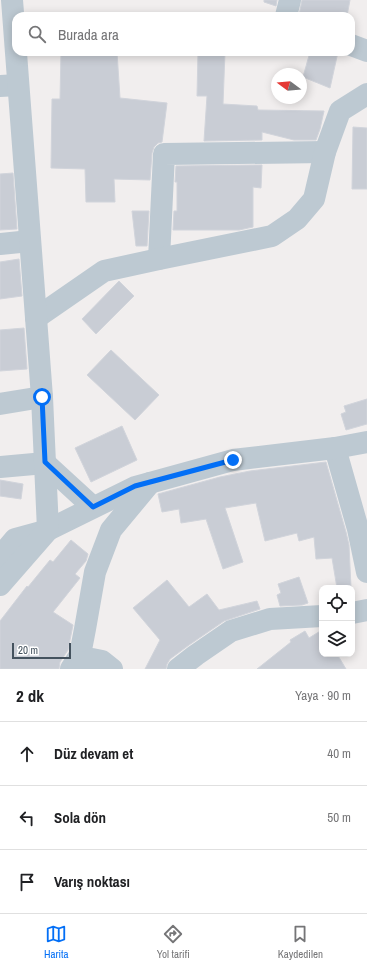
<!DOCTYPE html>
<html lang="tr">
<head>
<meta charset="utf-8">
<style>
	body { margin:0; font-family:"Archivo Narrow",sans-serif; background:#f6f6f6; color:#202124 }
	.controls { position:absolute; right:12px; bottom:12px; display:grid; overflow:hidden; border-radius:8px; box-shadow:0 2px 10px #0003 }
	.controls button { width:36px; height:36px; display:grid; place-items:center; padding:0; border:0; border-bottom:1px solid #e0e0e0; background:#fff; color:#202124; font:20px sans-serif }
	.compass { position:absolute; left:271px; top:68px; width:36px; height:36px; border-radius:50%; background:#fff; box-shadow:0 2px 10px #0003; rotate:286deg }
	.scale { position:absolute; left:12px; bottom:10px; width:59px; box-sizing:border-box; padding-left:4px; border:2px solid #44525e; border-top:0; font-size:11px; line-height:14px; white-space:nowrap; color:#44525e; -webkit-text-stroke:3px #fff; paint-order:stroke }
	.stop { position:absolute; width:12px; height:12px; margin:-9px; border:3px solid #036ff6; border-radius:50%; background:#fff }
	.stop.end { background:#036ff6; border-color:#fff; box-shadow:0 1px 4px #0008 }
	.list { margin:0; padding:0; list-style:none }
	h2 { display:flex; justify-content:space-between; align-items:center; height:52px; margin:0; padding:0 16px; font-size:17px }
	h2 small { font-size:13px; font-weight:400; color:#757577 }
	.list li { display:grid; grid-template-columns:26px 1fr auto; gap:12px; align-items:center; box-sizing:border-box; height:64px; padding:0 16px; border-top:1px solid #e0e0e0 }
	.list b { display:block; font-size:15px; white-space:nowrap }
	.list em { font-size:13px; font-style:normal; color:#757577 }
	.icon { flex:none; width:22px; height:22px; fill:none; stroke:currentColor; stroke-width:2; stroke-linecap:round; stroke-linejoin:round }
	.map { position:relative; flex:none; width:367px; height:669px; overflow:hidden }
	.search { position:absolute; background:#fff; box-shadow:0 2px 10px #0003; left:12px; right:12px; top:12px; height:44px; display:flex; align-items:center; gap:10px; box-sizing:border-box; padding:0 14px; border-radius:12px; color:#757577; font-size:15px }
	.sheet { height:244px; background:#fff }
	nav { display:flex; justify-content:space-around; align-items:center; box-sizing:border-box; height:56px; border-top:1px solid #e0e0e0; background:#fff; font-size:11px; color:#757577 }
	nav a { display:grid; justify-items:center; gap:2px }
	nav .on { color:#036ff6 }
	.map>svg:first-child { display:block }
</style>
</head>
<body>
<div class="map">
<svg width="367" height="669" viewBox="0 0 367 669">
	<rect width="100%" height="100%" fill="#f1eeee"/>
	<g fill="#c9cdd5" stroke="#d1d4db">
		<polygon points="264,0 277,0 276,6 264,2"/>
		<polygon points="302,0 350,0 347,16 303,16 299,15"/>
		<polygon points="61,52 117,52 120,98 167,103 162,142 158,143 154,147 152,153 150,180 114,179 115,202 86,202 85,169 51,168 52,99 60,99"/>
		<polygon points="198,52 225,52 223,104 257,106 258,110 324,111 320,129 316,140 294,140 262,132 262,140 204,141 207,96 197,96"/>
		<polygon points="310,52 338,52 330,88 303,77"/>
		<polygon points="353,127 367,128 367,189 352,189"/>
		<polygon points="262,165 261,188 253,187 253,227 239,230 173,230 174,211 177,211 177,182 175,182 176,166"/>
		<polygon points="13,173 17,229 0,230 0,174"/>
		<polygon points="132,211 149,211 147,246 136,246"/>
		<polygon points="19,259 22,296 0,299 0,262"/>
		<polygon points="119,281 134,296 96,334 82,319"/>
		<polygon points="24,328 27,369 0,371 0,330"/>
		<polygon points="111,350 159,395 135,420 87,375"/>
		<polygon points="367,399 367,424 346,430 341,414 346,412 344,406"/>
		<polygon points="122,426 137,460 91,482 75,448"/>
		<polygon points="326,462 346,532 349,545 351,588 337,588 332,558 316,559 314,537 299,541 297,533 265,541 256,503 225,508 243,562 223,569 206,519 181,523 179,509 162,512 158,494 220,477 250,471"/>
		<polygon points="0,480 23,484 21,499 0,496"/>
		<polygon points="71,540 88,554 86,561 75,574 80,578 53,612 73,625 68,650 60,662 59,669 0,669 0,621 27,586 28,587 50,560 53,562"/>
		<polygon points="299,577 308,603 302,605 280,606 277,595 281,593 278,584"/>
		<polygon points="167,580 189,607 207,594 219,610 257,601 260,609 224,621 189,645 170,659 167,664 166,669 145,669 160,640 133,608"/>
		<polygon points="322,630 322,654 337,654 346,669 257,669 291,642 290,640 305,631 309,638"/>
	</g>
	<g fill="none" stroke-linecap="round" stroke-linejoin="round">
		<g stroke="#bdc9d2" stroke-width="22">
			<polyline points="286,16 290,0"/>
			<polyline points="351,45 367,51"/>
			<polyline points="0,86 18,85"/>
			<polyline points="0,244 30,241"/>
			<polyline points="159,259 164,154 325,152"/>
			<polyline points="36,318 104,271 159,259 272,236 297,219 314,199 325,152 340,111 367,94"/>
			<polyline points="0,404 42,397"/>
			<polyline points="335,448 358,529 367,572"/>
			<polyline points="0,467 45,463 93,507"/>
			<polyline points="0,557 15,539 48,530 135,487 233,460 335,448 367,442"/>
			<polyline points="0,585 48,530 42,397 12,0"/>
			<polyline points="352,613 367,610"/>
			<polyline points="71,669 80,655 85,629 95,572 111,530 150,483"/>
			<polyline points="78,669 92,659 102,661 112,669"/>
			<polyline points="178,669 196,655 231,631 270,619 322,616"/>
		</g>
	</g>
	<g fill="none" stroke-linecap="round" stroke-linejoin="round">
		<polyline stroke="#036ff6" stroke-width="5" points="42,397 45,462 93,507 135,486 233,460"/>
	</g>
</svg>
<div class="controls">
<button><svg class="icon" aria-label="locate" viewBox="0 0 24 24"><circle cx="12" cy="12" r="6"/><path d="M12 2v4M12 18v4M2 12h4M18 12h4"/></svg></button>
<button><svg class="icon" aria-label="layers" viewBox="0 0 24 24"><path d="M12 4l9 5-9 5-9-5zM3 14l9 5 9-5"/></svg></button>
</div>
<svg class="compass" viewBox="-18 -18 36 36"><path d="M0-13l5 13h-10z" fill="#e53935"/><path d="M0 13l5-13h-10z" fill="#757577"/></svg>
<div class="scale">20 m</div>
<div class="stop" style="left:42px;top:397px"></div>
<div class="stop end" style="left:233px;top:460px"></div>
<div class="search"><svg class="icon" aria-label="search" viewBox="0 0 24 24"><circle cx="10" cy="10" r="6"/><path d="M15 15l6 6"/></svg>Burada ara</div>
</div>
<section class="sheet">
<h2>2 dk<small>Yaya · 90 m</small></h2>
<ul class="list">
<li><svg class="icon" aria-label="ahead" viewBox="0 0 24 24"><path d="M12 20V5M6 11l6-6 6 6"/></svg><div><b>Düz devam et</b></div><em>40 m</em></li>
<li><svg class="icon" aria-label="left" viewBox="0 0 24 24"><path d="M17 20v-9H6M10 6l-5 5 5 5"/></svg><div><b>Sola dön</b></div><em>50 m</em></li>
<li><svg class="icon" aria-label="arrive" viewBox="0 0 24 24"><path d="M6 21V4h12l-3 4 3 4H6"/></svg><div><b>Varış noktası</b></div></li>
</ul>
</section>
<nav>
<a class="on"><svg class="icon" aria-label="map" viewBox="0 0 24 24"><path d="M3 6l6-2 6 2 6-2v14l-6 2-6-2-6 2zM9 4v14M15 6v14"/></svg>Harita</a>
<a><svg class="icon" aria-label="directions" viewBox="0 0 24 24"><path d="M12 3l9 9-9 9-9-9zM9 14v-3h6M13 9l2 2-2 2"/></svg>Yol tarifi</a>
<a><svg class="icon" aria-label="saved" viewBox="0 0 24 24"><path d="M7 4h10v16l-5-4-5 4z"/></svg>Kaydedilen</a>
</nav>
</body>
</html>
